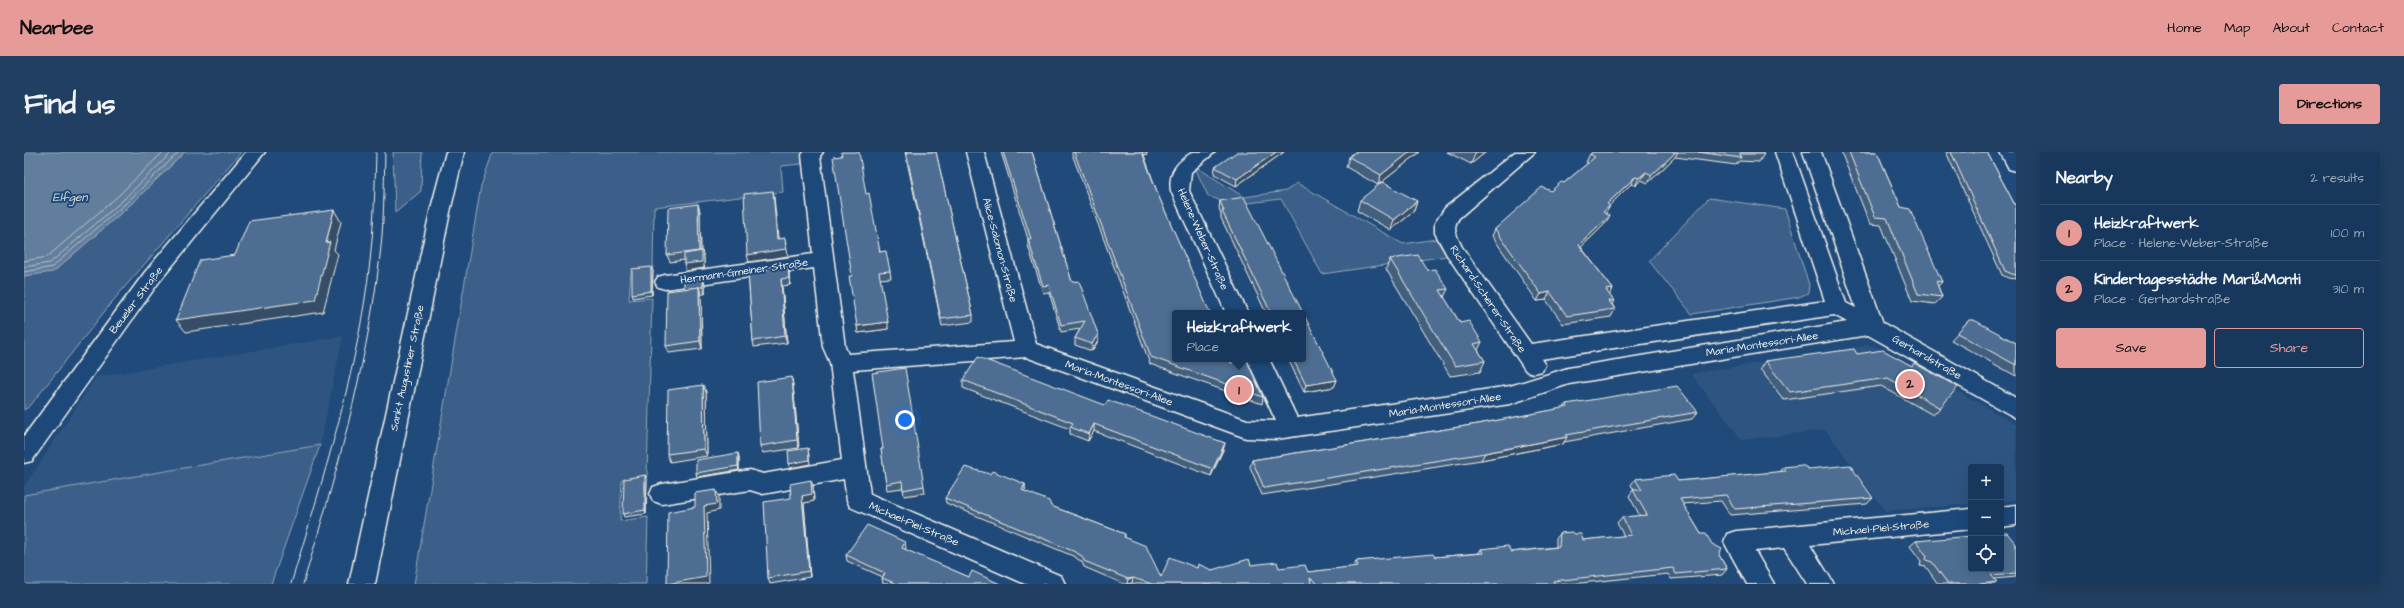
<!DOCTYPE html>
<html lang="en">
<head>
<meta charset="utf-8">
<style>
	body { margin:0; font-family:"Architects Daughter",sans-serif; background:#203f62; color:#f1f3f6 }
	.controls { position:absolute; right:12px; bottom:12px; display:grid; overflow:hidden; border-radius:4px; box-shadow:0 4px 16px #0002 }
	.controls button { width:36px; height:36px; display:grid; place-items:center; padding:0; border:0; border-bottom:1px solid #365272; background:#17385c; color:#f1f3f6; font:20px sans-serif }
	.you { position:absolute; left:881px; top:268px; width:14px; height:14px; margin:-10px; border:3px solid #fff; border-radius:50%; background:#1a73e8; box-shadow:0 0 0 6px #1a73e833 }
	.badge { display:grid; place-items:center; width:26px; height:26px; border-radius:50%; background:#e69b98; color:#111; font-size:13px; font-weight:700 }
	.pin { position:absolute; translate:-50% -50%; border:2px solid #fff; box-shadow:0 1px 4px #0006 }
	.popup { position:absolute; left:1148px; top:158px; width:134px; height:52px; box-sizing:border-box; display:grid; place-content:center; border-radius:4px; background:#17385c; filter:drop-shadow(0 1px 3px #0005); font-size:13px; white-space:nowrap; color:#9eacbb }
	.popup b { font-size:15px; color:#f1f3f6 }
	.popup::after { content:''; position:absolute; left:50%; top:100%; margin-left:-8px; border:8px solid transparent; border-top-color:#17385c }
	.list { margin:0; padding:0; list-style:none }
	h2 { display:flex; justify-content:space-between; align-items:center; height:52px; margin:0; padding:0 16px; font-size:17px }
	h2 small { font-size:13px; font-weight:400; color:#9eacbb }
	.list li { display:grid; grid-template-columns:26px 1fr auto; gap:12px; align-items:center; box-sizing:border-box; height:56px; padding:0 16px; border-top:1px solid #365272 }
	.list b { display:block; font-size:15px; white-space:nowrap }
	.list p { margin:0; font-size:13px; white-space:nowrap; color:#9eacbb }
	.list em { font-size:13px; font-style:normal; color:#9eacbb }
	.actions { display:flex; gap:8px; padding:12px 16px }
	.actions a { flex:1; padding:9px 0; border:1px solid #e69b98; border-radius:4px; text-align:center; font-size:14px; color:#e69b98 }
	.actions .main { background:#e69b98; color:#111 }
	.icon { flex:none; width:22px; height:22px; fill:none; stroke:currentColor; stroke-width:2; stroke-linecap:round; stroke-linejoin:round }
	.map { position:relative; flex:none; width:1992px; height:432px; overflow:hidden; border-radius:4px }
	header { display:flex; align-items:center; gap:24px; box-sizing:border-box; height:56px; padding:0 20px; background:#e69b98; color:#111 }
	header strong { font-size:19px }
	nav { display:flex; gap:22px; margin-inline-start:auto; font-size:14px }
	.intro { display:flex; align-items:center; justify-content:space-between; box-sizing:border-box; height:96px; padding:0 24px }
	h1 { margin:0; font-size:28px }
	.button { padding:10px 18px; border-radius:4px; background:#e69b98; color:#111; font-size:14px; font-weight:700 }
	main { display:flex; gap:24px; padding:0 24px }
	aside { flex:1; background:#17385c; border-radius:4px; box-shadow:0 4px 16px #0002 }
	.map>svg:first-child { display:block }
</style>
</head>
<body>
<header>
<strong>Nearbee</strong>
<nav><a>Home</a><a>Map</a><a>About</a><a>Contact</a></nav>
</header>
<div class="intro"><h1>Find us</h1><a class="button">Directions</a></div>
<main>
<div class="map">
<svg width="1992" height="432" viewBox="0 0 1992 432">
	<rect width="100%" height="100%" fill="#1f4a7a"/>
	<filter id="ink" filterUnits="userSpaceOnUse"><feTurbulence type="fractalNoise" baseFrequency=".025" numOctaves="2"/><feDisplacementMap in="SourceGraphic" scale="8" xChannelSelector="R" yChannelSelector="G"/><feConvolveMatrix kernelMatrix="1 2 1 2 8 2 1 2 1" color-interpolation-filters="sRGB"/></filter>
	<g filter="url(#ink)">
		<g fill="#2d5581">
			<polygon points="319,184 296,293 0,343 0,335 72,225"/>
			<polygon points="1844,193 1860,198 1992,272 1992,348 1977,350 1977,315 1947,315 1947,352 1861,359 1802,278 1718,288 1667,222"/>
		</g>
		<g fill="#3a5f88" stroke="#97a8b8">
			<polygon points="161,0 217,0 88,150 6,254 0,258 0,124 30,119 104,55"/>
			<polygon points="369,0 398,0 397,39 371,61"/>
			<polygon points="469,0 781,0 777,12 757,14 759,40 630,55 629,116 607,119 605,148 628,146 623,324 598,328 596,369 624,365 622,432 390,432 457,34"/>
			<polygon points="1174,16 1220,45 1262,39 1273,31 1379,92 1412,87 1423,104 1298,122 1257,47 1199,54 1195,48 1184,44 1172,18"/>
			<polygon points="1685,46 1761,57 1785,133 1784,141 1775,145 1668,162 1625,109"/>
			<polygon points="296,293 247,432 0,432 0,343"/>
		</g>
		<polygon fill="#627e9d" stroke="#9cacbb" points="0,0 161,0 104,55 29,120 0,124"/>
		<g fill="none" stroke-linecap="round" stroke-linejoin="round">
			<g stroke="#bac3ca" stroke-width="1">
				<polyline points="0,109 23,105 94,44 139,0"/>
				<polyline points="0,115 26,111 98,49 148,0"/>
				<polyline points="0,120 28,115 101,52 155,0"/>
			</g>
			<g stroke="#f4f1e8" stroke-width="3">
				<g id="street">
					<polygon points="222,0 241,0 135,130 8,309 0,311 0,284 121,120"/>
					<path d="M780,0H799L796,4L821,195L824,202L990,190L942,0H960L1012,192L1223,268L1252,269L1223,207H1245L1273,266L1486,234L1544,216L1823,170L1810,163L1517,207L1521,213L1518,219L1510,221L1502,219L1423,103L1411,81V71L1421,56L1491,0H1511L1435,66C1427,77 1433,84 1438,95L1507,192L1801,149L1751,0H1769L1822,151L1832,156L1779,0H1797L1859,171L1992,246V266L1844,183L1545,232L1486,252L1253,287L1222,286L1002,205L829,218L846,342L1037,424L1041,432H1001L826,355L823,348L820,327L739,342L726,338L638,352L629,349L626,342L629,335L638,332L726,318L739,322L818,308L806,211L799,195L790,116L641,137L634,135L631,130L634,125L641,123L789,102L778,3Z"/>
					<path d="M1169,0H1191L1167,20L1165,39L1224,161H1202L1147,39C1144,20 1153,10 1169,0Z"/>
					<polygon points="1976,0 1992,0 1992,19 1985,17"/>
					<polygon points="1992,353 1992,373 1977,375 1977,355"/>
					<polygon points="1947,357 1947,377 1786,393 1810,432 1783,432 1760,396 1731,399 1750,432 1723,432 1700,390 1703,382 1712,379"/>
				</g>
			</g>
			<g stroke="#f4f1e8" stroke-width="3">
				<polygon id="primary" points="422,0 440,0 426,60 351,432 325,432 406,60"/>
			</g>
			<use href="#street" fill="#1f4a7a" fill-rule="evenodd"/>
			<use href="#primary" fill="#1f4a7a" fill-rule="evenodd"/>
			<g stroke="#f4f1e8" stroke-width="1">
				<path d="M267,432C299,326 334,219 346,109C350,73 351,36 352,0"/>
				<path d="M279,432C311,327 341,221 355,112C360,75 360,37 361,0"/>
			</g>
		</g>
		<g fill="#425f7e" stroke="#f4f1e8">
			<polygon points="881,0 912,0 949,163 949,170 918,174"/>
			<polygon points="977,0 1008,0 1048,130 1074,182 1074,189 1068,199 1051,193 1051,186 1056,177 1037,180 1025,140 1019,141 1004,94 1004,87"/>
			<polygon points="1048,0 1123,0 1123,2 1120,3 1135,45 1207,211 1239,245 1238,252 1126,212 1048,2"/>
			<polygon points="1260,0 1212,34 1190,22 1191,15"/>
			<polygon points="1331,0 1396,0 1354,33 1322,15 1325,5"/>
			<polygon points="1423,0 1462,0 1447,12"/>
			<polygon points="1569,0 1739,0 1740,2 1735,10 1715,9 1712,13 1651,5 1624,31 1617,28 1611,34 1607,32 1585,54 1581,62 1586,64 1582,71 1557,95 1589,137 1585,143 1590,149 1588,152 1591,157 1587,165 1539,172 1522,148 1513,149 1468,84 1471,77 1527,39 1540,31 1564,11 1562,10 1566,2"/>
			<polygon points="1817,0 1853,0 1877,55 1918,130 1914,134 1918,145 1911,152 1888,149 1857,73 1846,72"/>
			<polygon points="1922,0 1963,0 1992,55 1992,127 1984,126 1978,123"/>
			<polygon points="842,42 856,100 866,119 867,126 856,127 864,177 834,181 828,124"/>
			<polygon points="1336,48 1393,49 1389,60 1367,78 1333,59"/>
			<polygon points="1196,49 1279,161 1242,161 1197,66 1197,62 1195,56"/>
			<polygon points="674,52 676,60 677,100 678,99 680,106 680,116 662,119 660,108 646,110 643,103"/>
			<polygon points="1366,107 1403,118 1424,137 1420,145 1436,171 1458,190 1454,198 1461,209 1456,220 1426,224 1362,117"/>
			<polygon points="764,114 766,133 758,134 763,191 730,195 729,189 724,120"/>
			<polygon points="627,115 629,119 628,143 609,146 608,142"/>
			<polygon points="679,126 681,133 681,142 677,142 678,197 645,201 642,194 660,137"/>
			<polygon points="1945,168 1992,191 1992,224 1927,188"/>
			<polygon points="1833,202 1916,256 1909,263 1857,234 1760,248 1736,217 1741,209"/>
			<polygon points="1264,207 1279,207 1313,228 1310,235 1280,240"/>
			<polygon points="939,228 1081,253 1201,291 1199,298 1187,324 1070,279 1064,289 1046,282 1046,277 939,236"/>
			<polygon points="679,233 682,240 683,304 646,310 643,302"/>
			<polygon points="769,233 775,296 739,301 736,294"/>
			<polygon points="1542,252 1674,260 1668,267 1540,290 1539,292 1457,308 1238,343 1226,315 1228,308 1454,272 1540,256"/>
			<polygon points="857,297 859,297 900,334 901,341 880,344 879,336 863,338"/>
			<polygon points="714,301 715,305 715,318 673,325 672,321"/>
			<polygon points="1760,315 1785,317 1849,346 1843,352 1706,363 1697,349 1659,352 1677,382 1695,403 1703,417 1698,423 1647,427 1644,422 1547,432 1111,432 1108,431 1106,432 1100,432 1060,415 1058,410 1049,404 922,351 921,346 1001,332 1001,338 1000,339 1027,354 1101,382 1101,385 1137,425 1173,416 1188,418 1227,413 1255,416 1284,420 1330,415 1332,409 1411,405 1455,401 1457,397 1487,400 1532,395 1532,387 1536,381 1551,382 1559,388 1600,384 1593,371 1598,365 1616,364 1605,344 1609,338 1610,338 1607,333 1611,327 1654,329 1756,320"/>
			<polygon points="621,323 623,327 622,362 600,365 599,362"/>
			<polygon points="789,334 790,349 780,351 786,425 746,432 744,426 767,346"/>
			<polygon points="1892,389 1992,392 1992,425 1970,427 1973,430 1971,432 1914,432 1902,415 1896,414 1897,409 1886,394"/>
			<polygon points="882,396 881,398 945,425 976,432 859,432 858,426 859,425 823,409 822,403"/>
		</g>
		<g fill="#364d66" stroke="#f4f1e8">
			<polygon points="1117,0 1123,0 1123,2 1116,3"/>
			<polygon points="1252,0 1260,0 1212,34 1213,27"/>
			<polygon points="1386,0 1396,0 1354,33 1357,23"/>
			<polygon points="1452,0 1462,0 1447,12"/>
			<polygon points="1652,0 1654,0 1651,5 1624,31 1628,23"/>
			<polygon points="1622,20 1617,28 1611,34 1615,26"/>
			<polygon points="1611,25 1607,32 1582,57 1586,54 1582,61 1575,68 1583,52"/>
			<polygon points="749,39 750,45 755,94 753,87"/>
			<polygon points="1393,49 1389,60 1367,78 1370,68"/>
			<polygon points="674,52 676,60 677,106 675,99"/>
			<polygon points="310,58 317,70 310,98 314,102 299,160 162,180 152,168 302,91"/>
			<polygon points="1586,64 1582,71 1551,101 1555,93"/>
			<polygon points="761,86 764,104 725,110 723,103"/>
			<polygon points="678,99 680,106 680,116 662,119 660,112"/>
			<polygon points="764,114 765,121 766,133 765,126"/>
			<polygon points="627,115 629,119 628,143 627,139"/>
			<polygon points="679,126 681,133 681,142 679,135"/>
			<polygon points="757,127 758,134 763,191 761,184"/>
			<polygon points="675,135 677,142 678,197 676,189"/>
			<polygon points="1589,137 1585,144 1582,138"/>
			<polygon points="1526,140 1522,148 1513,149 1517,142"/>
			<polygon points="864,170 864,177 834,181 833,174"/>
			<polygon points="1074,182 1074,189 1068,199 1068,192"/>
			<polygon points="768,225 769,233 775,296 773,288"/>
			<polygon points="1313,228 1310,235 1280,240 1282,233"/>
			<polygon points="679,233 682,240 683,304 680,297"/>
			<polygon points="1070,272 1070,279 1064,289 1065,282"/>
			<polygon points="1543,285 1539,292 1457,308 1461,301"/>
			<polygon points="1201,291 1199,298 1187,324 1189,317"/>
			<polygon points="784,296 786,312 766,316 765,312"/>
			<polygon points="714,301 715,305 715,318 714,314"/>
			<polygon points="621,323 623,327 622,362 621,358"/>
			<polygon points="787,328 789,334 790,349 780,351 786,425 785,419 778,344"/>
			<polygon points="1001,332 1001,338 998,344 998,338"/>
			<polygon points="692,338 695,344 695,358 683,361 685,431 680,432 643,432 680,354"/>
			<polygon points="881,390 882,396 878,402 878,396"/>
			<polygon points="1109,426 1108,431 1103,432 1104,427"/>
		</g>
		<g fill="#4d6e92" stroke="#f4f1e8">
			<polygon points="817,0 835,0 842,42 845,41 856,100 862,99 866,119 855,120 864,170 833,174 825,124 828,124 809,5 818,4"/>
			<polygon points="882,0 912,0 949,163 917,167"/>
			<polygon points="979,0 1008,0 1048,130 1055,129 1074,182 1068,192 1051,186 1061,169 1037,173 1025,133 1019,134 1004,87 1007,87"/>
			<polygon points="1050,0 1118,0 1135,45 1186,161 1151,161 1151,207 1206,207 1207,211 1223,209 1239,245 1127,205"/>
			<polygon points="1213,0 1252,0 1213,27 1191,15"/>
			<polygon points="1331,0 1386,0 1357,23 1325,5"/>
			<polygon points="1569,0 1652,0 1628,23 1622,20 1615,26 1611,25 1583,52 1586,54 1579,60 1586,64 1555,93 1589,137 1582,138 1590,149 1585,149 1591,157 1543,164 1526,140 1517,142 1471,77 1518,35 1527,39 1537,30 1540,31 1571,5 1566,2"/>
			<polygon points="1674,0 1739,0 1740,2 1716,2 1717,6"/>
			<polygon points="1825,0 1853,0 1877,55 1886,57 1892,71 1918,130 1912,129 1918,145 1894,142 1863,66 1851,65"/>
			<polygon points="1927,0 1963,0 1992,55 1992,123 1988,122 1981,119"/>
			<polygon points="1358,30 1393,49 1370,68 1336,48"/>
			<polygon points="749,39 753,87 761,86 762,97 723,103 720,42"/>
			<polygon points="1220,45 1279,161 1247,161 1198,59 1200,59 1196,49"/>
			<polygon points="674,52 675,99 643,103 644,56"/>
			<polygon points="310,58 302,91 306,90 291,148 152,168 176,108 211,103 225,69"/>
			<polygon points="678,99 678,110 660,112 660,102"/>
			<polygon points="1394,103 1403,118 1411,117 1424,137 1416,138 1436,171 1445,169 1458,190 1450,192 1461,209 1431,214 1366,107"/>
			<polygon points="764,114 765,126 757,127 761,184 729,189 724,120"/>
			<polygon points="627,115 627,139 608,142 608,117"/>
			<polygon points="679,126 679,135 675,135 660,137 660,129"/>
			<polygon points="675,135 676,189 642,194 643,139"/>
			<polygon points="1279,161 1313,228 1282,233 1269,207 1279,207"/>
			<polygon points="1945,168 1950,168 1992,191 1992,213 1933,181"/>
			<polygon points="1830,197 1833,202 1859,198 1888,214 1890,211 1934,235 1916,256 1864,226 1766,240 1741,209"/>
			<polygon points="954,205 1081,253 1084,248 1201,291 1189,317 1070,272 1065,282 1046,275 1049,271 939,228"/>
			<polygon points="881,216 900,334 879,338 878,329 862,332 857,297 859,297 848,221"/>
			<polygon points="768,225 773,288 736,294 733,230"/>
			<polygon points="679,233 680,297 643,302 644,238"/>
			<polygon points="1653,234 1674,260 1542,283 1543,285 1461,301 1240,336 1228,308 1454,272 1544,255 1542,252"/>
			<polygon points="784,296 785,308 765,312 764,299"/>
			<polygon points="714,301 714,314 672,321 672,308"/>
			<polygon points="1778,313 1785,317 1826,313 1849,346 1711,357 1702,343 1656,347 1677,382 1682,382 1688,392 1698,397 1695,403 1703,417 1652,422 1649,416 1529,429 1531,432 1294,432 1286,426 1287,432 1128,432 1109,426 1104,427 1060,409 1058,404 1049,399 921,346 941,315 966,322 968,319 1001,332 998,338 1025,349 1027,354 1101,382 1100,385 1122,394 1137,425 1146,405 1173,416 1174,412 1188,418 1225,407 1227,413 1253,410 1255,416 1281,413 1284,420 1334,414 1332,409 1409,402 1411,405 1459,401 1457,397 1484,394 1487,400 1535,395 1536,381 1548,380 1551,382 1557,382 1559,388 1607,383 1598,365 1623,363 1609,338 1618,338 1611,327 1650,323 1654,329 1762,319 1760,315"/>
			<polygon points="621,323 621,358 599,362 600,327"/>
			<polygon points="787,328 788,342 778,344 785,419 744,426 740,350 767,346 766,332"/>
			<polygon points="692,338 693,352 680,354 682,425 643,432 644,360 671,355 671,341"/>
			<polygon points="843,373 881,390 878,396 945,425 948,419 976,432 873,432 858,426 861,421 822,403"/>
			<polygon points="1977,381 1983,381 1992,392 1992,421 1967,423 1973,430 1956,432 1924,432 1908,410 1902,408 1903,404 1892,389 1947,384 1947,417 1977,417"/>
		</g>
	</g>
	<g text-anchor="middle" dominant-baseline="central" stroke-width="4" stroke-linejoin="round" paint-order="stroke">
		<g font-size="11" fill="#f4f1e8" stroke="#1f4a7a">
			<text transform="translate(1179 87) rotate(66)">Helene-Weber-Straße</text>
			<text transform="translate(976 98) rotate(75)">Alice-Salomon-Straße</text>
			<text transform="translate(720 119) rotate(-8)">Hermann-Gmeiner-Straße</text>
			<text transform="translate(1464 147) rotate(56)">Richard-Scherer-Straße</text>
			<text transform="translate(112 148) rotate(-53)">Beueler Straße</text>
			<text transform="translate(1738 192) rotate(-9)">Maria-Montessori-Allee</text>
			<text transform="translate(1903 205) rotate(30)">Gerhardstraße</text>
			<text transform="translate(383 216) rotate(-78)">Sankt Augustiner Straße</text>
			<text transform="translate(1095 231) rotate(20)">Maria-Montessori-Allee</text>
			<text transform="translate(1421 253) rotate(-9)">Maria-Montessori-Allee</text>
			<text transform="translate(890 372) rotate(23)">Michael-Piel-Straße</text>
			<text transform="translate(1857 376) rotate(-5)">Michael-Piel-Straße</text>
		</g>
		<g font-size="12" font-style="italic" fill="#dee0dd" stroke="#1f4a7a">
			<text x="46" y="45">Elfgen</text>
		</g>
	</g>
</svg>
<div class="controls">
<button>+</button>
<button>−</button>
<button><svg class="icon" aria-label="locate" viewBox="0 0 24 24"><circle cx="12" cy="12" r="6"/><path d="M12 2v4M12 18v4M2 12h4M18 12h4"/></svg></button>
</div>
<div class="you"></div>
<div class="pin badge" style="left:1215px;top:238px">1</div>
<div class="popup"><b>Heizkraftwerk</b>Place</div>
<div class="pin badge" style="left:1886px;top:232px">2</div>
</div>
<aside>
<h2>Nearby<small>2 results</small></h2>
<ul class="list">
<li><span class="badge">1</span><div><b>Heizkraftwerk</b><p>Place · Helene-Weber-Straße</p></div><em>100 m</em></li>
<li><span class="badge">2</span><div><b>Kindertagesstädte Mari&amp;Monti</b><p>Place · Gerhardstraße</p></div><em>310 m</em></li>
</ul>
<div class="actions"><a class="main">Save</a><a>Share</a></div>
</aside>
</main>
</body>
</html>
